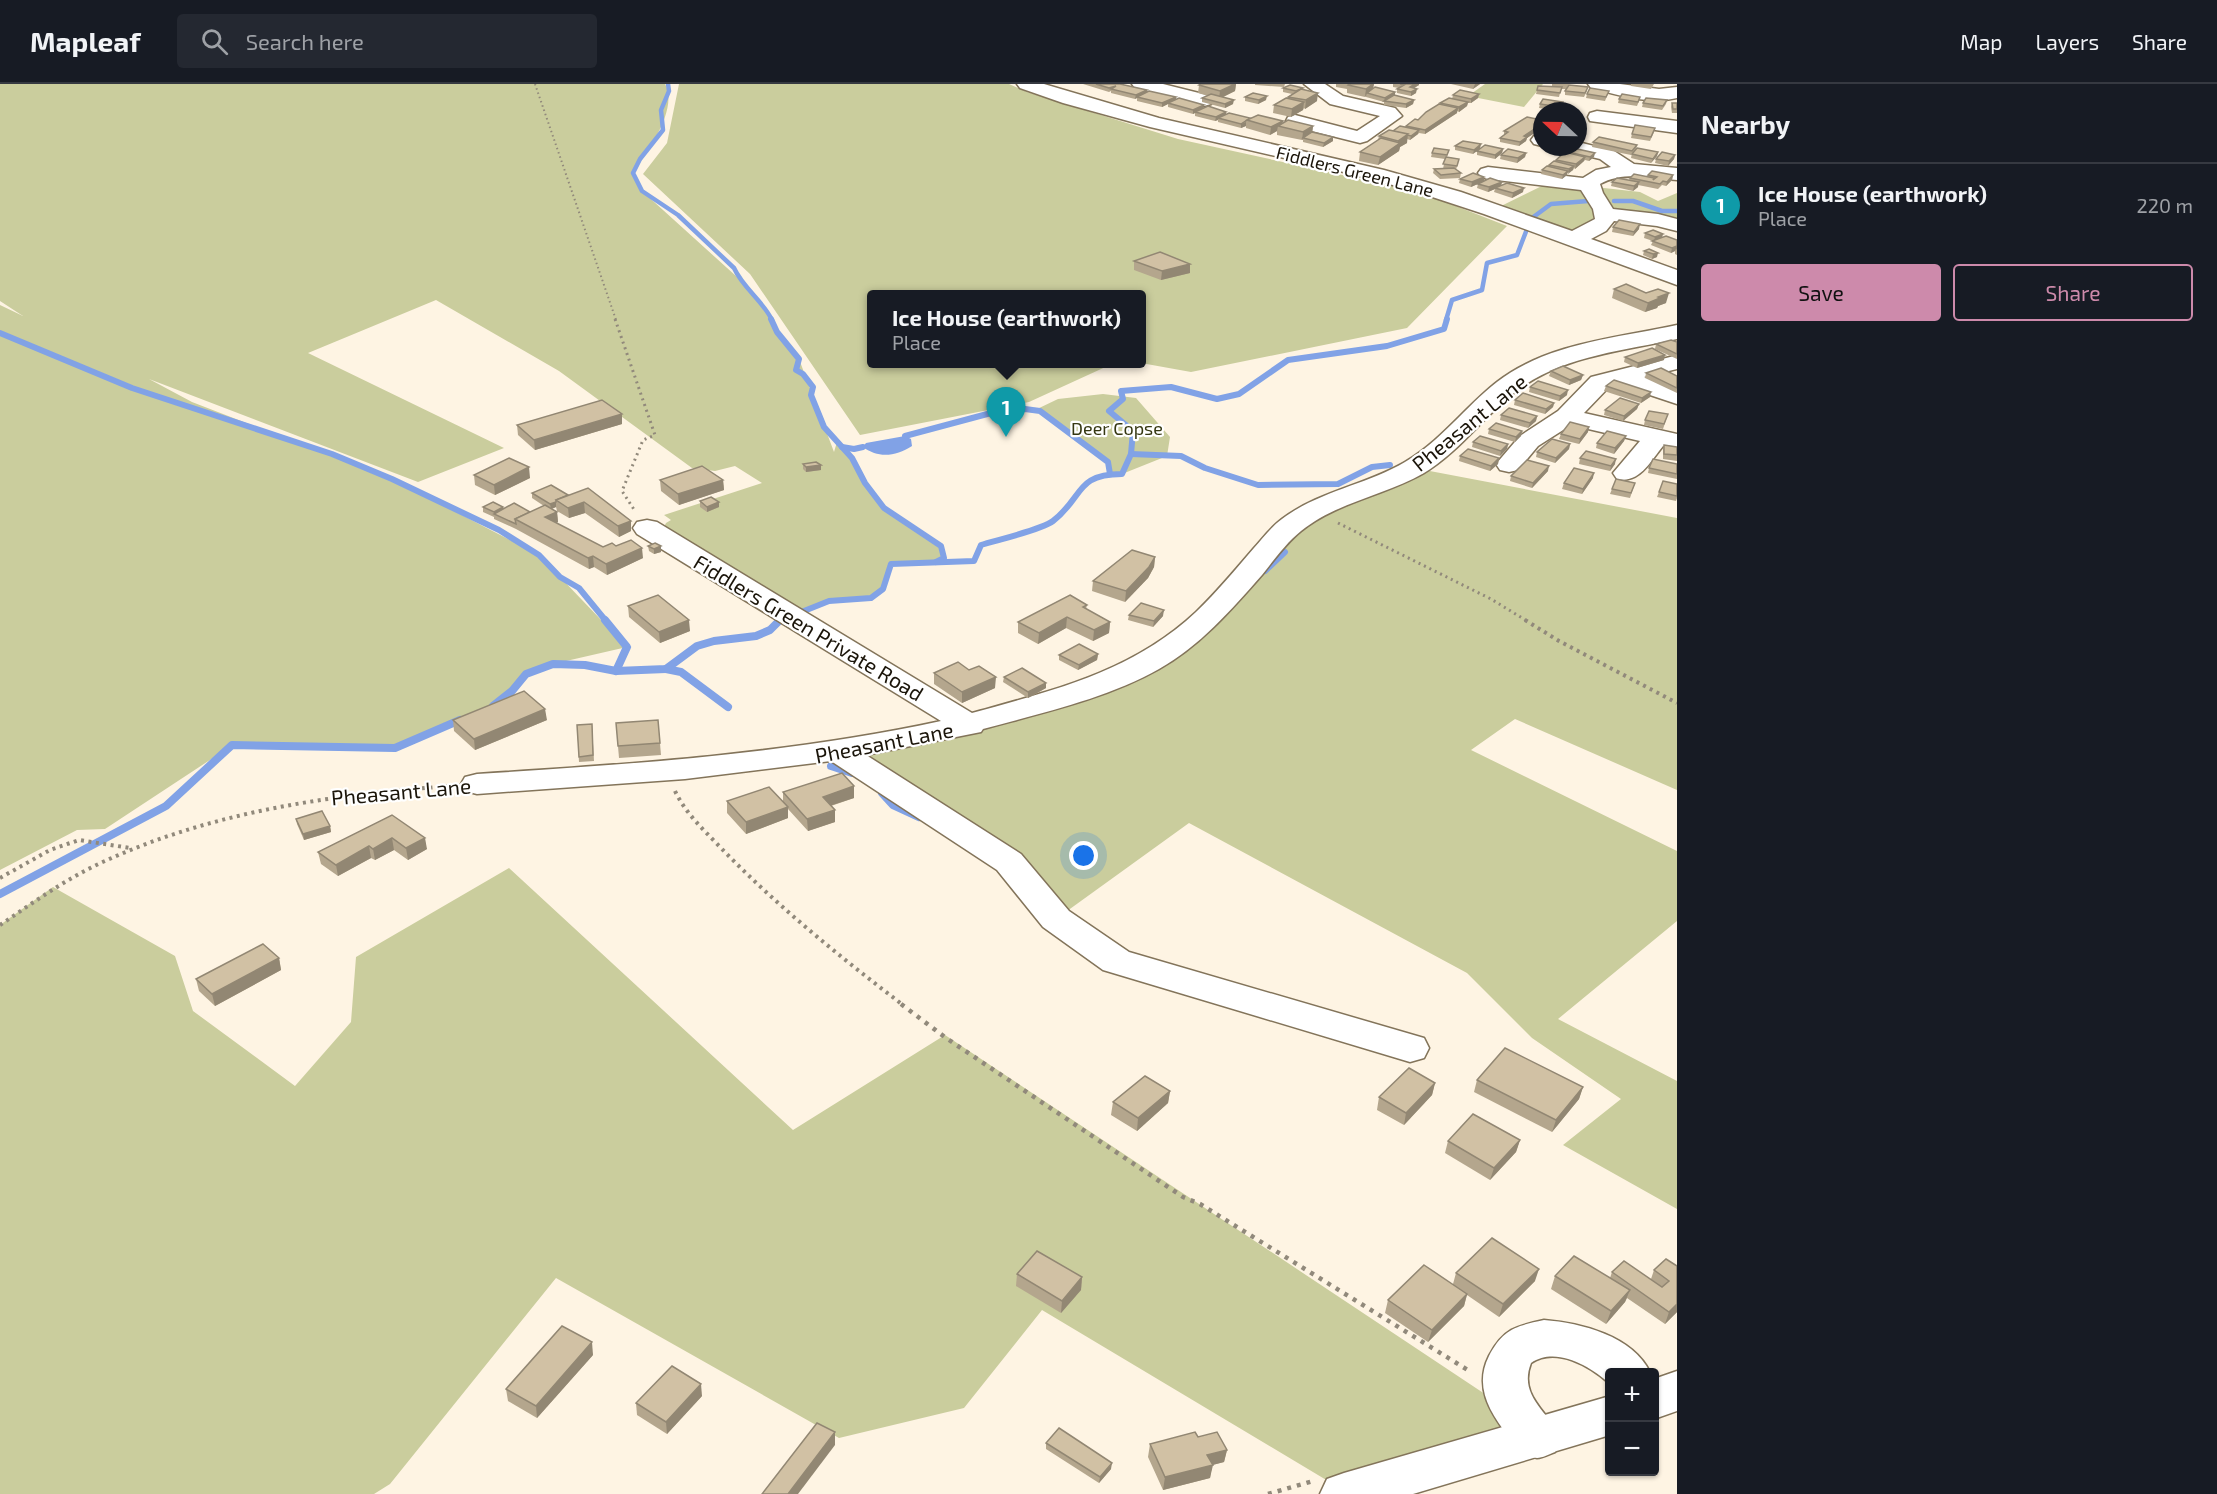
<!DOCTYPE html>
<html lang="en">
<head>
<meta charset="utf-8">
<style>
	body { margin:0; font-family:"Exo 2",sans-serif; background:#242831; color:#f1f3f6 }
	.controls { position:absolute; right:18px; bottom:18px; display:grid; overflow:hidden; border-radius:6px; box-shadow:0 2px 4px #0004 }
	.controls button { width:54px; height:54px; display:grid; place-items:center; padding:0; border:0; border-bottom:2px solid #363941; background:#171b24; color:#f1f3f6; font:30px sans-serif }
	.compass { position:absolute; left:1533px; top:18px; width:54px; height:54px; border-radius:50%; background:#171b24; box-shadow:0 2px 4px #0004; rotate:292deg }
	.you { position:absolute; left:1084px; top:772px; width:21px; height:21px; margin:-15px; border:4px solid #fff; border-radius:50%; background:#1a73e8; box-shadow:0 0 0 9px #1a73e833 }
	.badge { display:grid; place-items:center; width:39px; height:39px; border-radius:50%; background:#cd8aab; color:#fff; font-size:20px; font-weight:700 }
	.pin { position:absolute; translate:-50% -50px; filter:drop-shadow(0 2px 3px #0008) }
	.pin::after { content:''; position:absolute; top:32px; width:21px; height:18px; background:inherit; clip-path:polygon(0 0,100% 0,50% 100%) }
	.popup { position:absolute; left:867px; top:206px; width:279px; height:78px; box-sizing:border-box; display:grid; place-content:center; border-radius:6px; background:#171b24; filter:drop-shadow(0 2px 4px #0005); font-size:20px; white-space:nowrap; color:#9ea1a6 }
	.popup b { font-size:22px; color:#f1f3f6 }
	.popup::after { content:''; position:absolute; left:50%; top:100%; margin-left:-12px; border:12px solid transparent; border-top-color:#171b24 }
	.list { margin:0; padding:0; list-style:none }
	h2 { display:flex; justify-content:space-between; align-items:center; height:78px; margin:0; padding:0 24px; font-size:26px }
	h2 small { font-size:20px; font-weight:400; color:#9ea1a6 }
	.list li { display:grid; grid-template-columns:39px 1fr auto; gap:18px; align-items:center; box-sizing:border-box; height:84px; padding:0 24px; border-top:2px solid #363941 }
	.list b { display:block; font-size:22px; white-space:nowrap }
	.list p { margin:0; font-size:20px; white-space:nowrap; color:#9ea1a6 }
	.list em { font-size:20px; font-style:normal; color:#9ea1a6 }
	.actions { display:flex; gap:12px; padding:18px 24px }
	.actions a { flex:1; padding:14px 0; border:2px solid #cd8aab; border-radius:6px; text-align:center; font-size:21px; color:#cd8aab }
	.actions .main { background:#cd8aab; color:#111 }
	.icon { flex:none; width:33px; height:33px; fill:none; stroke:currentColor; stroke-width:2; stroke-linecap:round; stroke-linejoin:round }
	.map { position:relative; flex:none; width:1677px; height:1410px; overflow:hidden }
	header { display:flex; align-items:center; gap:36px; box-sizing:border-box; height:84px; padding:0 30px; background:#171b24; border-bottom:2px solid #363941 }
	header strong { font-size:28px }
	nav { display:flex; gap:33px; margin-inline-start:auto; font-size:21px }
	.search { width:420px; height:54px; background:#242831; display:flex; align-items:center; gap:15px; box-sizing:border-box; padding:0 21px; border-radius:6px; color:#9ea1a6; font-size:22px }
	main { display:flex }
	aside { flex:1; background:#171b24 }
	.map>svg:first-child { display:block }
</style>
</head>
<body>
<header>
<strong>Mapleaf</strong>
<div class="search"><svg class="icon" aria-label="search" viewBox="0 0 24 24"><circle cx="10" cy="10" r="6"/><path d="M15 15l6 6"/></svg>Search here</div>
<nav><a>Map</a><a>Layers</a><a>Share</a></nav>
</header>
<main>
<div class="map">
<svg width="1677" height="1410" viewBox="0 0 1677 1410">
	<rect width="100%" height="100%" fill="#fef4e3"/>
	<g fill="#cacd9d">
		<path d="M0,0H665C679,25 647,68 633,89L642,107L747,202L799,275L834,368L837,358C842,364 849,369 853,375C862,389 872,415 885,425C906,440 936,448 944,474L934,479L891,480L883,505L871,514L829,517L798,529L662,447L666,439L671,436L664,431L762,399L735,382L715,387L692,384L559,287L436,216L308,269L504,364L418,398L149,295L192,318L392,395L539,471L627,563L553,580L526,590L494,622L395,664L238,662L219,670L105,745L77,746L0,786V221L23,232L0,217Z"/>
		<polygon points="679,0 1009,0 1027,8 1178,55 1420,108 1507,142 1407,244 1191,288 1141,279 1141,210 871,210 871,280 1112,280 1029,318 860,351 750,190 643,90 667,59"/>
		<polygon points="1485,0 1543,0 1524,23 1468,12"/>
		<polygon points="1550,98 1640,108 1658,117 1677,109 1677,141 1606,130 1572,155 1493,126"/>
		<polygon points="1103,310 1136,314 1170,353 1167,372 1122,390 1110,390 1108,377 1072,349 1035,326 1058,315"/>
		<polygon points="1414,384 1677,434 1677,706 1515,635 1471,666 1677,767 1677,837 1558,935 1677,997 1677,1125 1563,1061 1621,1015 1532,954 1467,889 1189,739 1056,835 1009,778 840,669 1147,579 1289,442"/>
		<polygon points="509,784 793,1046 945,951 1524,1336 1348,1409 1042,1226 964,1324 839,1354 556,1194 390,1400 374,1410 0,1410 0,841 53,803 175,872 193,927 295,1002 351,938 356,873"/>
	</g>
	<path fill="#81a2e6" d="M905,352L911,355L912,362C896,372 879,375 863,363L866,359Z"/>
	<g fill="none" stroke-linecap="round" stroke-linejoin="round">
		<g stroke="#81a2e6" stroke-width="4.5">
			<path d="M668,0L669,7L661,26L663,46L640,75L633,89L642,107L678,131L734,184C743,204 763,217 772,236"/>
			<polyline points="1614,117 1633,117 1662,127 1677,127"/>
			<polyline points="1532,134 1551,120 1588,117"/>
			<polyline points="1446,236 1452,216 1482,206 1487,179 1517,171 1527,145"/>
		</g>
		<g stroke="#81a2e6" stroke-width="6">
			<polyline points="771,235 777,248 799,275 796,286 803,290 813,303 811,311 824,343 852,374 865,399 884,424 941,462 944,474 936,478"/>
			<polyline points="0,249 132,304 332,370 392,395 499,446 539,471 560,493 579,504 606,537"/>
			<polyline points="905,352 991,329 1025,325 1040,327 1108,378 1110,390"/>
			<polyline points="842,363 854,365 863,363"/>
			<polyline points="1131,370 1181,372 1205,384 1258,401 1338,400 1372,383 1390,381"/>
			<polyline points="1265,487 1285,468"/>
			<path d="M779,537L829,517L871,514L883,505L891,480L974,477L981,461C997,456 1041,446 1053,437C1084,413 1075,390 1122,390L1131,370L1133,347L1109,327L1123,315L1121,307L1171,303L1217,315L1239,310L1288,276L1387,262L1444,245L1447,235"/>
		</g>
		<g stroke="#81a2e6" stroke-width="8">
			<polyline points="605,536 627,563 616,587"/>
			<polyline points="666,585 681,588 728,623"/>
			<polyline points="493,622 512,607 526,590 553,580 585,581 616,587 666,585 697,562 714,557 756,552 770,546 780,536"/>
			<polyline points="831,682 852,689"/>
			<polyline points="882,709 893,721 919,733"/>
			<polyline points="0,810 166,722 232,661 395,664 460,636"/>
		</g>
		<g stroke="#83745a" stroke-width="3">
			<g id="minor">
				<path d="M1017,0H1044L1159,34L1384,86L1461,108L1572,147L1595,135L1593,125L1581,106L1488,95L1481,93L1478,89L1481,85L1488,83L1583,94L1596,86L1611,83L1600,75L1567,67L1564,63H1578V58L1614,67L1634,80L1677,84V96C1652,94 1622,87 1600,100L1603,109L1613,125L1658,130L1677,135V147L1657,142L1614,137L1606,147L1591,155L1677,186V201L1484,130L1408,105L1332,85L1150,43L1063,19L1020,4Z"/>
				<polygon points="1132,0 1163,0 1211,12 1213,16 1211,20 1204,22 1135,4"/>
				<polygon points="1304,0 1325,0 1343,12 1395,24 1402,32 1367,57 1360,59 1288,41 1286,37 1288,33 1295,31 1357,47 1380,32 1330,20"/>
				<path d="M1588,0H1620L1659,5L1677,3V14C1649,21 1618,11 1591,4Z"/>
				<polygon points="1597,27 1677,37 1677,49 1590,37 1588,33 1590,29"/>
				<polygon points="1542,50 1542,62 1534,60 1531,56 1534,52"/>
				<path d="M1677,241V255C1622,267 1561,272 1515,308C1483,333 1459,368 1424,389C1384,412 1337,418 1301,447C1286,459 1274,476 1262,491C1231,526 1200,562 1159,585C1106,615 1041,629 983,645L981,648L866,671L1021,770L1069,827L1129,868L1424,954L1429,964L1424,974L1410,978L1103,886L1043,843L997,786L831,677L685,695L477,710L465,707L461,700L465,693L477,690C633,680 788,670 941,637L637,450L633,444L637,438L647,436L657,438L972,629C1054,606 1132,588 1196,528C1217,508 1235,486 1254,464C1263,454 1271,443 1282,435C1319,407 1366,401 1405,378C1441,357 1465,323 1497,298C1547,259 1617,254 1677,241Z"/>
				<path d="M1674,272L1677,273V285L1644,293L1677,305V320L1617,300L1609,303L1584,329L1677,350V366L1663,362C1650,378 1639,400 1617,395L1613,389L1640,357L1571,341L1538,362L1518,386L1509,388L1500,386L1496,380L1520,352L1558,327L1591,293Z"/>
				<path d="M1544,1236C1582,1239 1632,1252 1650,1288H1610V1300C1590,1282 1556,1262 1531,1279C1518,1312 1548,1327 1561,1354L1555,1368C1550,1370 1542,1374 1537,1374C1523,1372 1516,1361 1508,1352C1489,1327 1474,1302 1489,1272C1503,1245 1516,1242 1544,1236Z"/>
			</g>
		</g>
		<g stroke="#83745a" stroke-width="3">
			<g id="major">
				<polygon points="1677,1287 1677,1327 1654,1335 1654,1295"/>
				<polygon points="1610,1312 1610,1351 1413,1410 1320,1410 1327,1395 1344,1389"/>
			</g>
		</g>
		<polyline stroke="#91897b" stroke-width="2" stroke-dasharray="1.5 3" stroke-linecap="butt" points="535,0 616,236"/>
		<g stroke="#91897b" stroke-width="3" stroke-dasharray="2 4" stroke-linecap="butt">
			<polyline points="615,235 655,351 643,356 622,407 635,427"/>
			<polyline points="1338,439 1491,515 1527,537"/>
		</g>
		<g stroke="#91897b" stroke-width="4" stroke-dasharray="3 4.5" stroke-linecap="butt">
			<polyline points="1525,536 1559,557 1677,619"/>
			<path d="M675,707C686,730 704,746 721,764C776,821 840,873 903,921"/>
			<polyline points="0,794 50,766 79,756 130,764"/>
			<path d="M0,841C34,818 67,794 105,777C215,727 331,711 450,702"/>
		</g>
		<g stroke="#91897b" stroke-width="4.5" stroke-dasharray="4 6" stroke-linecap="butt">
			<polyline points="901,920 946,954 1183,1113 1200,1120 1471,1288"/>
			<polyline points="1268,1410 1313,1397"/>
		</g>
		<use href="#minor" fill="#fff" fill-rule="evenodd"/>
		<use href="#major" fill="#fff" fill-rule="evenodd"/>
	</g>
	<g fill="#b4a68d">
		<polygon points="1083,0 1120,0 1147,6 1146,9 1176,15 1226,30 1282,40 1313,42 1312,49 1333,57 1323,63 1303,58 1303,56 1302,56 1277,51 1277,47 1270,51 1246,44 1246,42 1241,44 1218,38 1218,36 1215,37 1195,32 1195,29 1193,30 1168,23 1168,20 1162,23 1137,17 1137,14 1135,15 1111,9 1111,7 1109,8"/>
		<polygon points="1201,0 1236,0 1235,7 1223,13 1233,20 1225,24 1202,18 1202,14 1208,12 1198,9 1199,1"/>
		<polygon points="1255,0 1285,0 1284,3 1255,1"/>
		<polygon points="1336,0 1374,0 1373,5 1395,8 1395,11 1414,16 1413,20 1406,24 1384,21 1384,18 1366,13 1366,12 1365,13 1347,9 1347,5 1336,3"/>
		<polygon points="1393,0 1419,0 1419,1 1414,4 1416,9 1411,12 1397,9 1397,5 1399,4 1393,3"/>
		<polygon points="1451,0 1480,0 1473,5"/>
		<polygon points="1552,0 1569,0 1566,5 1561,5 1559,13 1536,10 1538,2 1552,3"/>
		<polygon points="1631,0 1654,0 1651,5 1631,2"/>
		<polygon points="1283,4 1303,4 1303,6 1317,17 1305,25 1304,24 1303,26 1291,33 1273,29 1274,21 1288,14 1288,13 1292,10 1283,8"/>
		<polygon points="1565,7 1587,7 1584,13 1565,11"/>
		<polygon points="1609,7 1605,17 1586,14 1587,10"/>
		<polygon points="1479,10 1478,14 1471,19 1468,19 1467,22 1459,28 1457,27 1457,29 1425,50 1419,49 1418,50 1410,56 1407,55 1407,59 1400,63 1399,67 1378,81 1359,77 1360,68 1378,56 1379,52 1393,47 1406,43 1406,42 1418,36 1439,21 1440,19 1452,15 1453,11"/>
		<polygon points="1245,13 1266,16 1258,20 1245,17"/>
		<polygon points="1619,15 1639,17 1637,22 1618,19"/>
		<polygon points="1667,16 1666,20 1662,26 1642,23 1643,19"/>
		<polygon points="1672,19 1677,19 1677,29 1672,29 1671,23"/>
		<polygon points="1540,20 1562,22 1559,27 1539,24"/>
		<polygon points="1542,35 1542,44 1527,54 1526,57 1519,62 1500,58 1500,54 1504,51 1504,47 1542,36"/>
		<polygon points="1654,48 1650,57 1631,54 1632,50"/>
		<polygon points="1593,58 1637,61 1636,65 1658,68 1657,72 1651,79 1631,74 1632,69 1631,71 1592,63"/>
		<polygon points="1481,60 1473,70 1455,66 1455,62"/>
		<polygon points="1503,65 1502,69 1495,75 1477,71 1477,67"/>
		<polygon points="1449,66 1447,73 1459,75 1456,86 1461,89 1460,94 1440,95 1433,89 1434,85 1443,85 1445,75 1431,73 1432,69"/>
		<polygon points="1568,68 1594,73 1589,77 1585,76 1584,77 1575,85 1574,84 1573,86 1567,89 1567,91 1562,95 1541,90 1542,86 1555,77 1556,76 1568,69"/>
		<polygon points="1526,69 1525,73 1517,79 1500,75 1501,71"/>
		<polygon points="1675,71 1674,75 1668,82 1655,79 1656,75"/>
		<polygon points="1648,91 1673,91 1672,96 1666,102 1662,101 1658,105 1638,101 1638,103 1633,107 1611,102 1612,98 1629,96 1630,94 1647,93"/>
		<polygon points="1460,95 1502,98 1501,101 1523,108 1512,114 1494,108 1495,105 1488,108 1477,104 1478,100 1471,103 1459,99"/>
		<polygon points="1613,143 1639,145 1633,152 1612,148"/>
		<polygon points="1645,149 1662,153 1677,156 1677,171 1675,170 1675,167 1671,169 1651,161 1653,157 1644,154"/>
		<polygon points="1649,165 1657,173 1652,175 1643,171 1644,167"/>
		<polygon points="1134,177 1190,180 1190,189 1161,196 1134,186"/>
		<polygon points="1614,205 1666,219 1658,222 1657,224 1645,228 1612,214"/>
		<polygon points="1677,258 1677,275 1655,265 1656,260"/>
		<polygon points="1625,273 1664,276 1637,284 1624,278"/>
		<polygon points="1551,287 1583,291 1581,296 1569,301 1549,292"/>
		<polygon points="1646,289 1677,292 1677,309 1645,294"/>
		<polygon points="1606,302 1650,313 1641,319 1604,307"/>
		<polygon points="1530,303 1567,311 1559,317 1529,308"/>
		<polygon points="1515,316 1554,319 1553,323 1545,330 1514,321"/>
		<polygon points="1639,320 1637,325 1623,337 1604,331 1605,326"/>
		<polygon points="622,330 622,340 535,366 518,351 517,341"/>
		<polygon points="1668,330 1663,345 1644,341 1645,336"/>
		<polygon points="1501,331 1537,332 1536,337 1528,344 1500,336"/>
		<polygon points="1489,345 1522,347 1521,352 1515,358 1488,350"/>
		<polygon points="1588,348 1579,360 1559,355 1561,350"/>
		<polygon points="1626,352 1624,357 1614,370 1596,364 1597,359"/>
		<polygon points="1473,358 1508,360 1507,365 1500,372 1472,363"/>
		<polygon points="1570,360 1569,365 1555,379 1536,373 1537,368"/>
		<polygon points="1664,361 1677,363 1677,377 1663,375 1663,366"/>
		<polygon points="1460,372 1499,374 1498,380 1490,387 1459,377"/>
		<polygon points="1580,374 1615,380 1610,387 1579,380"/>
		<polygon points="803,380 821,386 806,388 803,385"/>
		<polygon points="1677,380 1677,395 1648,389 1649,384"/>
		<polygon points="1548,387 1532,404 1510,397 1511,392"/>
		<polygon points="474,391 530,394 495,411 475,401"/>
		<polygon points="1593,394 1582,410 1562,405 1564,399"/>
		<polygon points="660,396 723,396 724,406 679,421 661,407"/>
		<polygon points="1635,399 1630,414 1610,410 1612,405"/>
		<polygon points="1677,400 1677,414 1676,417 1657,413 1659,408"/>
		<polygon points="532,409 568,411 631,437 631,447 619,453 585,429 569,434 557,427 556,423 552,425 557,428 558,438 556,439 603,463 616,462 643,474 607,491 594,483 589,485 516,445 494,435 494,433 483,428 483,423 530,428 544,422 532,414"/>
		<polygon points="700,417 719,418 719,423 707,428 700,423"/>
		<polygon points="648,462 661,462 661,468 654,470 649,467"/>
		<polygon points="1155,473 1154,483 1148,494 1125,518 1092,507 1093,497"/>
		<polygon points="1087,521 1086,525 1110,538 1109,549 1093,557 1066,544 1038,560 1018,549 1018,538"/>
		<polygon points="628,522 690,547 660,559 629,533"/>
		<polygon points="1129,531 1163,532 1153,543 1128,536"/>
		<polygon points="1098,570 1097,576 1078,586 1059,576 1059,571"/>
		<polygon points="969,586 995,604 962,619 934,600 934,589"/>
		<polygon points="1004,593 1046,599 1046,604 1028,614 1003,598"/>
		<polygon points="453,636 547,636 475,666 454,647"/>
		<polygon points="658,636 661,671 619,674 616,639"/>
		<polygon points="592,640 594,677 579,678 577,641"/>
		<polygon points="854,702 854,714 831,722 835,738 808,747 788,725 788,734 746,750 727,729 727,717 783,718 783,708"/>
		<polygon points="392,731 427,765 408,776 394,766 375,776 371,774 338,792 321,780 318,768"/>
		<polygon points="296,735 330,742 331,748 304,756 297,740"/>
		<polygon points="279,874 281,886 215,922 199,907 196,895"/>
		<polygon points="1477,996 1583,1003 1579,1015 1552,1048 1474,1008"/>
		<polygon points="1435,999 1432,1011 1404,1041 1377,1026 1379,1013"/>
		<polygon points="1170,1007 1168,1019 1137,1047 1111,1031 1113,1018"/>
		<polygon points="1520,1056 1516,1068 1490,1096 1445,1069 1448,1057"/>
		<polygon points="1666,1175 1677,1228 1665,1240 1627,1214 1625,1218 1606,1240 1551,1205 1555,1192 1610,1194 1612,1188 1651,1195 1654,1186"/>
		<polygon points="1456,1189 1535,1197 1499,1233 1467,1211 1464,1222 1428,1258 1385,1229 1388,1216 1453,1200"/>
		<polygon points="1017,1190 1082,1193 1081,1206 1061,1229 1016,1202"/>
		<polygon points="593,1271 537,1334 508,1317 506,1305"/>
		<polygon points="702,1312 667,1350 637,1331 636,1319"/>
		<polygon points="1198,1353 1227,1366 1224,1378 1212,1381 1210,1394 1163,1406 1148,1373 1150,1360"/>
		<polygon points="1046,1359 1111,1385 1099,1399 1046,1365"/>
	</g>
	<g fill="#928773">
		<polygon points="1235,0 1236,0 1235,7 1219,15 1220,7"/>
		<polygon points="1374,0 1372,8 1367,9 1366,12 1365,13 1366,5"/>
		<polygon points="1415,0 1419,0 1419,1 1409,7 1410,3"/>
		<polygon points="1475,0 1480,0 1473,5"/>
		<polygon points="1417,5 1416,9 1411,12 1411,8"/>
		<polygon points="1147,6 1146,10 1137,13 1137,14 1135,15 1136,11"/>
		<polygon points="1395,8 1395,12 1384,17 1385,14"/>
		<polygon points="1318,9 1317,17 1305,25 1306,16"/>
		<polygon points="1479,10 1478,14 1471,19 1471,15"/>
		<polygon points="1267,12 1266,16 1258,20 1259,16"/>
		<polygon points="1176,13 1176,17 1168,19 1168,20 1162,23 1162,19"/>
		<polygon points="1234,16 1233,20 1225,24 1225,20"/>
		<polygon points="1414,16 1413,20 1406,24 1406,20"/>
		<polygon points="1304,18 1303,26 1291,33 1292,25"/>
		<polygon points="1468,18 1467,22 1459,28 1459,23"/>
		<polygon points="1204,21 1203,25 1193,30 1193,26"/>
		<polygon points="1458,24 1457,29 1425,50 1425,46"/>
		<polygon points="1226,28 1226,32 1218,34 1218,36 1215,37 1216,33"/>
		<polygon points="1283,37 1282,43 1278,42 1277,47 1270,51 1271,43"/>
		<polygon points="1246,38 1246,42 1241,44 1241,40"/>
		<polygon points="1542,40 1542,44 1527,54 1526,57 1519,62 1520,58 1524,52"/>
		<polygon points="1313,42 1312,50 1303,54 1302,56 1303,48"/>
		<polygon points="1419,46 1418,50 1410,56 1411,52"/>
		<polygon points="1408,50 1407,59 1400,63 1399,67 1378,81 1380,73 1398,60 1398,57"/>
		<polygon points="1333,53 1333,57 1323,63 1324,59"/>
		<polygon points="1481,60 1480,65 1473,70 1474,66"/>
		<polygon points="1503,65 1502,69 1495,75 1495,71"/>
		<polygon points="1658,68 1657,72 1651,79 1653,75"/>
		<polygon points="1526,69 1525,73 1517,79 1518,74"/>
		<polygon points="1595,69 1594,73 1589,77 1590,73"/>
		<polygon points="1675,71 1674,75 1668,82 1669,77"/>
		<polygon points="1585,73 1584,77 1575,85 1576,80"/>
		<polygon points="1574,82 1573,86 1568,90 1569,85"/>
		<polygon points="1568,87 1567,91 1562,95 1563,91"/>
		<polygon points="1673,91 1672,96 1666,102 1667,98"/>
		<polygon points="1484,93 1484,97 1471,103 1472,98"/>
		<polygon points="1502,98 1501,102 1495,104 1495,105 1488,108 1489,103"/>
		<polygon points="1639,98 1638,103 1633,107 1634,102"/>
		<polygon points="1524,104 1523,108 1512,114 1513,109"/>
		<polygon points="1640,140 1639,145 1633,152 1634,148"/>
		<polygon points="1663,150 1662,154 1654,157 1655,153"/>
		<polygon points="1677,162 1677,166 1676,165 1675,167 1671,169 1672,164"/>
		<polygon points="1658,169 1657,173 1652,175 1653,170"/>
		<polygon points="1190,180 1190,189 1161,196 1162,187"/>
		<polygon points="1669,209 1666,219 1658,222 1657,224 1645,228 1648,219 1658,213"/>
		<polygon points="1665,271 1664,276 1637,284 1638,279"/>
		<polygon points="1583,291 1581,296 1569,301 1570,296"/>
		<polygon points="1568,306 1567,311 1559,317 1560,312"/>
		<polygon points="1651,308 1650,313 1641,319 1642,314"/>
		<polygon points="1554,319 1553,323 1545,330 1546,325"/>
		<polygon points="1639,320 1637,325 1623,337 1624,332"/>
		<polygon points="622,330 622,340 535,366 534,356"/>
		<polygon points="1537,332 1536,337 1528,344 1530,339"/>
		<polygon points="1589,343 1588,348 1579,360 1580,355"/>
		<polygon points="1522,347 1521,352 1515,358 1516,353"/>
		<polygon points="1626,352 1624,357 1614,370 1615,364"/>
		<polygon points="1508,360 1507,365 1500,372 1501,367"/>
		<polygon points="1570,360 1569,365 1555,379 1556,374"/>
		<polygon points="1499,374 1498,380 1490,387 1491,382"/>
		<polygon points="1616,375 1615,380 1610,387 1611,382"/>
		<polygon points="821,381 821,386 806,388 806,383"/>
		<polygon points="1549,382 1548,387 1532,404 1533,399"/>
		<polygon points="529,383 530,394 495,411 494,401"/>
		<polygon points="1594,389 1593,394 1582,410 1583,405"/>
		<polygon points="723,396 724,406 679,421 678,410"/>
		<polygon points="556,418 556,423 551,425 550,420"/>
		<polygon points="584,418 585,429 569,434 568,424"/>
		<polygon points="719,418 719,423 707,428 707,423"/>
		<polygon points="503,423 503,428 494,430 494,428"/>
		<polygon points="557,428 558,438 546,443 545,433"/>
		<polygon points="631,437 631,447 619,453 618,442"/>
		<polygon points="661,462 661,468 654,470 654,465"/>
		<polygon points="642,464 643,474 607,491 606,480"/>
		<polygon points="593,472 594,483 589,485 588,474"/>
		<polygon points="1155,473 1154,483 1148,494 1125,518 1126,507"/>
		<polygon points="1164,526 1163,532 1153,543 1154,537"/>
		<polygon points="1067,533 1066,544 1038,560 1039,549"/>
		<polygon points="689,536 690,547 660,559 659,548"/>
		<polygon points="1110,538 1109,549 1093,557 1094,546"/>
		<polygon points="1098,570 1097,576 1078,586 1079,581"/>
		<polygon points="996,593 995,604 962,619 962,608"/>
		<polygon points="1046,599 1046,604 1028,614 1028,608"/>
		<polygon points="545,625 547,636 475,666 474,655"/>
		<polygon points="854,702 854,714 823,724 823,713"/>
		<polygon points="788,723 788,734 746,750 746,738"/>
		<polygon points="835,726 835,738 808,747 807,735"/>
		<polygon points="330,742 331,748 304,756 303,750"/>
		<polygon points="392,754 394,766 375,776 373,765"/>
		<polygon points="425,754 427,765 408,776 406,764"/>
		<polygon points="369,762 371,774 338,792 336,781"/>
		<polygon points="279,874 281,886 215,922 212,910"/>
		<polygon points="1435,999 1432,1011 1404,1041 1406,1029"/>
		<polygon points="1583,1003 1579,1015 1552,1048 1556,1036"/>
		<polygon points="1170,1007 1168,1019 1137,1047 1138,1034"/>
		<polygon points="1520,1056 1516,1068 1490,1096 1494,1084"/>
		<polygon points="1539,1185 1535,1197 1499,1233 1503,1220"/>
		<polygon points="1082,1193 1081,1206 1061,1229 1062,1217"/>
		<polygon points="1630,1206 1625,1218 1606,1240 1611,1227"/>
		<polygon points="1467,1210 1464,1222 1428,1258 1432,1246"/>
		<polygon points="1677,1220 1677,1228 1665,1240 1669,1228"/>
		<polygon points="592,1258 593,1271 537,1334 536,1322"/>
		<polygon points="701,1300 702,1312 667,1350 666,1338"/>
		<polygon points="835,1348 835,1361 798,1410 788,1410"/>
		<polygon points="1227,1366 1224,1378 1205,1383 1207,1371"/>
		<polygon points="1112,1379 1111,1385 1099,1399 1100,1393"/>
		<polygon points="1213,1381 1210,1394 1163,1406 1165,1393"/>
	</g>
	<g fill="#d1c1a4" stroke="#928773" stroke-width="1.5">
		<polygon points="1096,0 1120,0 1147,6 1136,11 1111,5 1116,2 1109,4"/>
		<polygon points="1201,0 1235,0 1220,7 1199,1"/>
		<polygon points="1349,0 1373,0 1366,5 1348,1"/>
		<polygon points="1400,0 1415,0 1410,3 1417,5 1411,8 1397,5 1404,1"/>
		<polygon points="1290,1 1303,4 1296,7 1283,4"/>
		<polygon points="1569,1 1588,3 1585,9 1565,7"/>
		<polygon points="1538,2 1562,3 1560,9 1537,6"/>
		<polygon points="1375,3 1395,8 1385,14 1367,9"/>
		<polygon points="1590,4 1609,7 1606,13 1587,10"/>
		<polygon points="1301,5 1318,9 1306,16 1288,13"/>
		<polygon points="1460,6 1479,10 1471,15 1453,11"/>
		<polygon points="1149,7 1176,13 1162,19 1137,13"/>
		<polygon points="1253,9 1267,12 1259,16 1245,13"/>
		<polygon points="1211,10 1234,16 1225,20 1202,14"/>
		<polygon points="1622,10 1640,13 1638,18 1619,15"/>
		<polygon points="1394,11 1414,16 1406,20 1384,17"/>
		<polygon points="1179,14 1204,21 1193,26 1168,19"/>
		<polygon points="1286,14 1304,18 1292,25 1274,21"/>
		<polygon points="1449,14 1468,18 1459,23 1440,19"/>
		<polygon points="1646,14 1667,16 1663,22 1643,19"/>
		<polygon points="1543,15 1563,18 1560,23 1540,20"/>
		<polygon points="1672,19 1677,19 1677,25 1673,25"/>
		<polygon points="1439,20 1458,24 1425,46 1406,42 1415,35 1418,36 1426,28"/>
		<polygon points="1208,22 1226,28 1216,33 1195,28"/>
		<polygon points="1546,25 1563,27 1545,27"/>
		<polygon points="1229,29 1250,34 1241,40 1218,34"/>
		<polygon points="1258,31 1283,37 1271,43 1247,36"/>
		<polygon points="1527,33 1542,36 1542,40 1524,52 1527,53 1520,58 1500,54 1508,48 1504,47"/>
		<polygon points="1288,36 1313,42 1303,48 1278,42"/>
		<polygon points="1635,41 1655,44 1651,53 1632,50"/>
		<polygon points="1400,42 1419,46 1411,52 1393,47"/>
		<polygon points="1389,46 1408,50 1398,57 1379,52"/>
		<polygon points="1312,48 1333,53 1324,59 1303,54"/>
		<polygon points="1599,53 1637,61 1632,67 1593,58"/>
		<polygon points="1381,54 1400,59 1380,73 1360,68"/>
		<polygon points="1463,57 1481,60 1474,66 1455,62"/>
		<polygon points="1485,61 1503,65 1495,71 1477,67"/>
		<polygon points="1434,64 1449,66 1447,71 1432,69"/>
		<polygon points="1573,64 1595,69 1590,73 1568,68"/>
		<polygon points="1637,64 1658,68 1653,75 1632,70"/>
		<polygon points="1508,65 1526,69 1518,74 1501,71"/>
		<polygon points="1565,68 1585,73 1576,80 1556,76"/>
		<polygon points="1662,68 1675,71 1669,77 1656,75"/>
		<polygon points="1446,73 1459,75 1457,82 1443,80"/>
		<polygon points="1554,77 1574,82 1569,85 1549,81"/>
		<polygon points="1547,82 1568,87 1563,91 1542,86"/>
		<polygon points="1454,84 1461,89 1441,91 1434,85"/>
		<polygon points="1652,87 1673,91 1667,98 1663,97 1660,100 1630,94 1634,90 1654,94 1653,96 1657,93 1648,91"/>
		<polygon points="1473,89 1484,93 1472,98 1460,95"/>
		<polygon points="1490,94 1502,98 1489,103 1478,100"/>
		<polygon points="1617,94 1639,98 1634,102 1612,98"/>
		<polygon points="1507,99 1524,104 1513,109 1495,104"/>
		<polygon points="1619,136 1640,140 1634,148 1613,143"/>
		<polygon points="1653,146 1663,150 1655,153 1645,149"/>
		<polygon points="1666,152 1677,156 1677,162 1672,164 1652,157"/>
		<polygon points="1649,165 1658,169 1653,170 1644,167"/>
		<polygon points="1160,168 1190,180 1162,187 1134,177"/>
		<polygon points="1626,200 1646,209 1658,205 1669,209 1658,213 1660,214 1648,219 1614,205"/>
		<polygon points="1671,256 1677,258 1677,270 1656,260"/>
		<polygon points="1652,264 1665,271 1638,279 1625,273"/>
		<polygon points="1563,282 1583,291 1570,296 1551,287"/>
		<polygon points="1661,284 1677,292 1677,304 1646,289"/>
		<polygon points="1614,296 1651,308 1642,314 1606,302"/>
		<polygon points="1538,297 1568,306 1560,312 1530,303"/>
		<polygon points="1523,309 1554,319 1546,325 1515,316"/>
		<polygon points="1620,314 1639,320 1624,332 1605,326"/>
		<polygon points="602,316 622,330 534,356 517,341"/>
		<polygon points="1509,324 1537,332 1530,339 1501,331"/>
		<polygon points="1649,327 1668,330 1664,340 1645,336"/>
		<polygon points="1570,338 1589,343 1580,355 1561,350"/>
		<polygon points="1496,339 1522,347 1516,353 1489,345"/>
		<polygon points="1607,347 1626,352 1615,364 1597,359"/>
		<polygon points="1480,352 1508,360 1501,367 1473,358"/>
		<polygon points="1552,355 1570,360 1556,374 1537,368"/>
		<polygon points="1664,361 1677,363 1677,371 1664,370"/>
		<polygon points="1468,365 1499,374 1491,382 1460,372"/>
		<polygon points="1586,367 1616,375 1611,382 1580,374"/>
		<polygon points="509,374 529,383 494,401 474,391"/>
		<polygon points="1653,375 1677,380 1677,390 1649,384"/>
		<polygon points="1527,376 1549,382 1533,399 1511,392"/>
		<polygon points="816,378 821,381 806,383 803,380"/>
		<polygon points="702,382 723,396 678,410 660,396"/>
		<polygon points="1574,384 1594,389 1583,405 1564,399"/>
		<polygon points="1616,395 1635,399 1631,409 1612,405"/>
		<polygon points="1663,397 1677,400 1677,412 1659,408"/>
		<polygon points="551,401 568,411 556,416 556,418 550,420 532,409"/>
		<polygon points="588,404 631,437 618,442 584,418 568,424 556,416"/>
		<polygon points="711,413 719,418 707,423 700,417"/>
		<polygon points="493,418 503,423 494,428 483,423"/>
		<polygon points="514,419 530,428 515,435 516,440 494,430"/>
		<polygon points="545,421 557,428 545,433 603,463 612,459 616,462 631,456 642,464 606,480 593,472 588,474 515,435"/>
		<polygon points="655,459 661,462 654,465 648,462"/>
		<polygon points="1132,466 1155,473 1149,483 1126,507 1093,497"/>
		<polygon points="658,511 689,536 659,548 628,522"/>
		<polygon points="1070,511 1087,521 1083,523 1110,538 1094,546 1067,533 1039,549 1018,538"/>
		<polygon points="1141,519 1164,526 1154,537 1129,531"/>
		<polygon points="1079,560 1098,570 1079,581 1059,571"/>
		<polygon points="958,578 969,586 979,582 996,593 962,608 934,589"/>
		<polygon points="1022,584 1046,599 1028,608 1004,593"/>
		<polygon points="524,607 545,625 474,655 453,636"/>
		<polygon points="658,636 660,659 618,662 616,639"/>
		<polygon points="592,640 593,671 579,673 577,641"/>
		<polygon points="842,689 854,702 823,713 835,726 807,735 783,708"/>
		<polygon points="769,703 788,723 746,738 727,717"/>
		<polygon points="322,727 330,742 303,750 296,735"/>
		<polygon points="392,731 425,754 406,764 392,754 373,765 369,762 336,781 318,768"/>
		<polygon points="263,860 279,874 212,910 196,895"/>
		<polygon points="1505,964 1583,1003 1556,1036 1477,996"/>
		<polygon points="1409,984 1435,999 1406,1029 1379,1013"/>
		<polygon points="1145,992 1170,1007 1138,1034 1113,1018"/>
		<polygon points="1473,1030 1520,1056 1494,1084 1448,1057"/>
		<polygon points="1492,1154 1539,1185 1503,1220 1456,1189"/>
		<polygon points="1037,1167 1082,1193 1062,1217 1017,1190"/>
		<polygon points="1574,1172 1630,1206 1611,1227 1555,1192"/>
		<polygon points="1666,1175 1677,1182 1677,1220 1669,1228 1612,1188 1624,1177 1662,1203 1669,1197 1654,1186"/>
		<polygon points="1424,1181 1467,1210 1432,1246 1388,1216"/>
		<polygon points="562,1242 592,1258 536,1322 506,1305"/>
		<polygon points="672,1282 701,1300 666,1338 636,1319"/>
		<polygon points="817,1339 835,1348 788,1410 762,1410"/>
		<polygon points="1059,1344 1112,1379 1100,1393 1046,1359"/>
		<polygon points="1195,1348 1198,1353 1217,1348 1227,1366 1207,1371 1213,1381 1165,1393 1150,1360"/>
	</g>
	<g text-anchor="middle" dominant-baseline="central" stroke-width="4.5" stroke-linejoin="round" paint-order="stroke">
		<g font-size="18" fill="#1a1409" stroke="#fff">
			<text transform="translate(1355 87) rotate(14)">Fiddlers Green Lane</text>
		</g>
		<g font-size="18" fill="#353712" stroke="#fff">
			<text x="1117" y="344">Deer Copse</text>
		</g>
		<g font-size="21" fill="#1a1409" stroke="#fff">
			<text transform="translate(1469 338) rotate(-39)">Pheasant Lane</text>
			<text transform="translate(809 543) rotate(31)">Fiddlers Green Private Road</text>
			<text transform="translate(884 658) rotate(-11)">Pheasant Lane</text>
			<text transform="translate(401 707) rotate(-5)">Pheasant Lane</text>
		</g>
	</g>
</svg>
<div class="controls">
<button>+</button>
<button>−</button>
</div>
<svg class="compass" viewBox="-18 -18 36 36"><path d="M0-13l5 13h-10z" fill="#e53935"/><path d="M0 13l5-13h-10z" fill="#9ea1a6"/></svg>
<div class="you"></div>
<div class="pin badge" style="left:1006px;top:353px;background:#0f9aa8">1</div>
<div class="popup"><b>Ice House (earthwork)</b>Place</div>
</div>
<aside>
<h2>Nearby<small></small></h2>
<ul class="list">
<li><span class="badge" style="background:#0f9aa8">1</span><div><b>Ice House (earthwork)</b><p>Place</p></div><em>220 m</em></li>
</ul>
<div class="actions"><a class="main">Save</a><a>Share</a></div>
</aside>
</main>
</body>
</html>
